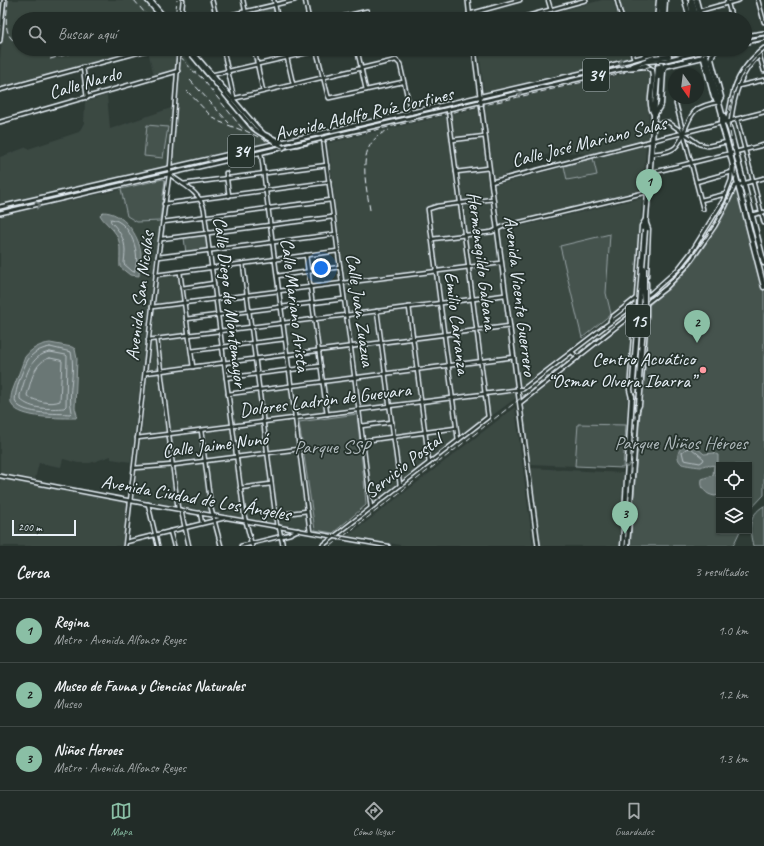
<!DOCTYPE html>
<html lang="es">
<head>
<meta charset="utf-8">
<style>
	body { margin:0; font-family:Caveat,sans-serif; background:#2e3834; color:#f1f3f6 }
	.controls { position:absolute; right:12px; bottom:12px; display:grid; overflow:hidden; border-radius:0px; box-shadow:0 1px 3px #0004 }
	.controls button { width:36px; height:36px; display:grid; place-items:center; padding:0; border:0; border-bottom:1px solid #3f4845; background:#222c28; color:#f1f3f6; font:20px sans-serif }
	.compass { position:absolute; left:668px; top:68px; width:36px; height:36px; border-radius:50%; background:#222c28; box-shadow:0 1px 3px #0004; rotate:166deg }
	.scale { position:absolute; left:12px; bottom:10px; width:64px; box-sizing:border-box; padding-left:4px; border:2px solid #e8f1f8; border-top:0; font-size:11px; line-height:14px; white-space:nowrap; color:#e8f1f8; -webkit-text-stroke:3px #26332d; paint-order:stroke }
	.you { position:absolute; left:321px; top:268px; width:14px; height:14px; margin:-10px; border:3px solid #fff; border-radius:50%; background:#1a73e8; box-shadow:0 0 0 6px #1a73e833 }
	.badge { display:grid; place-items:center; width:26px; height:26px; border-radius:50%; background:#8abfa5; color:#111; font-size:13px; font-weight:700 }
	.pin { position:absolute; translate:-50% -33px; filter:drop-shadow(0 1px 2px #0008) }
	.pin::after { content:''; position:absolute; top:21px; width:14px; height:12px; background:inherit; clip-path:polygon(0 0,100% 0,50% 100%) }
	.list { margin:0; padding:0; list-style:none }
	h2 { display:flex; justify-content:space-between; align-items:center; height:52px; margin:0; padding:0 16px; font-size:17px }
	h2 small { font-size:13px; font-weight:400; color:#a2a7a8 }
	.list li { display:grid; grid-template-columns:26px 1fr auto; gap:12px; align-items:center; box-sizing:border-box; height:64px; padding:0 16px; border-top:1px solid #3f4845 }
	.list b { display:block; font-size:15px; white-space:nowrap }
	.list p { margin:0; font-size:13px; white-space:nowrap; color:#a2a7a8 }
	.list em { font-size:13px; font-style:normal; color:#a2a7a8 }
	.icon { flex:none; width:22px; height:22px; fill:none; stroke:currentColor; stroke-width:2; stroke-linecap:round; stroke-linejoin:round }
	.map { position:relative; flex:none; width:764px; height:546px; overflow:hidden }
	.search { position:absolute; background:#222c28; box-shadow:0 1px 3px #0004; left:12px; right:12px; top:12px; height:44px; display:flex; align-items:center; gap:10px; box-sizing:border-box; padding:0 14px; border-radius:22px; color:#a2a7a8; font-size:15px }
	.sheet { height:244px; background:#222c28 }
	nav { display:flex; justify-content:space-around; align-items:center; box-sizing:border-box; height:56px; border-top:1px solid #3f4845; background:#222c28; font-size:11px; color:#a2a7a8 }
	nav a { display:grid; justify-items:center; gap:2px }
	nav .on { color:#8abfa5 }
	.map>svg:first-child { display:block }
</style>
</head>
<body>
<div class="map">
<svg width="764" height="546" viewBox="0 0 764 546">
	<rect width="100%" height="100%" fill="#2e3b35"/>
	<filter id="ink" filterUnits="userSpaceOnUse"><feTurbulence type="fractalNoise" baseFrequency=".025" numOctaves="2"/><feDisplacementMap in="SourceGraphic" scale="8" xChannelSelector="R" yChannelSelector="G"/><feConvolveMatrix kernelMatrix="1 2 1 2 8 2 1 2 1" color-interpolation-filters="sRGB"/></filter>
	<g filter="url(#ink)">
		<g fill="#3b4843">
			<polygon points="6,0 143,0 159,19 19,19 19,49 140,49 0,89 0,59"/>
			<polygon points="602,0 613,0 619,19 531,19"/>
			<polygon points="620,0 656,0 654,19 625,19"/>
			<polygon points="479,49 628,49 630,58 484,94"/>
			<polygon points="148,51 173,51 177,54 177,68 176,69 154,76"/>
			<polygon points="182,54 235,118 248,130 267,141 267,144 172,166"/>
			<polygon points="645,69 650,73 648,140 592,154 559,152 537,157 494,180 485,105"/>
			<polygon points="107,95 110,129 174,107 167,165 166,167 0,205 0,157 27,147 28,149 79,132 84,123 85,102"/>
			<polygon points="478,108 516,398 372,504 363,414 299,422 314,523 313,531 134,498 159,277 178,274 191,370 222,366 226,397 327,384 322,349 290,353 286,325 348,317 328,143"/>
			<polygon points="646,145 643,192 501,225 495,185"/>
			<polygon points="165,180 131,462 111,459 111,456 90,463 78,463 63,459 61,467 39,463 35,479 0,473 0,216"/>
			<polygon points="642,198 636,296 520,388 500,231"/>
			<polygon points="633,318 626,425 578,424 575,466 530,464 523,405"/>
			<polygon points="515,407 533,546 406,546 348,536"/>
			<polygon points="531,468 623,473 619,546 541,546"/>
			<polygon points="0,479 127,503 123,546 0,546"/>
		</g>
		<g fill="#45524e" stroke="#96a2a3">
			<polygon points="273,6 276,19 249,19 247,12"/>
			<polygon points="147,125 168,127 163,158 144,156"/>
			<polygon points="593,158 597,175 578,179 578,178 567,180 564,166"/>
			<polygon points="163,179 165,180 160,221 137,222 127,216 121,189"/>
			<path d="M737,188L764,292V495L749,511V465H719V531H740L733,546H630L648,306C663,293 679,281 691,265C709,242 723,214 737,188Z"/>
			<polygon points="610,234 606,293 611,314 582,338 560,246"/>
			<polygon points="205,235 206,236 208,248 207,250 186,253 184,238"/>
			<polygon points="357,414 364,480 366,505 333,533 315,530 299,422"/>
			<polygon points="578,424 626,425 623,468 575,466"/>
			<path d="M764,506V546H753C749,530 748,515 764,506Z"/>
		</g>
		<g fill="#6b7775" stroke="#9da8a9">
			<path d="M103,212C123,212 139,235 141,253C141,261 139,269 139,276L130,275L120,267C119,254 123,241 113,230C109,225 103,221 100,215Z"/>
			<path d="M50,343L72,347L75,349L77,359L75,408L77,415L76,418C62,418 20,419 12,405C10,401 11,396 12,392L25,357C31,349 40,344 50,343Z"/>
			<path d="M687,444L695,446L704,454L714,453L718,455V465L716,475L719,480L718,495L715,496C706,495 700,488 702,479L713,475L714,465L710,466L707,465C705,465 703,466 701,467C699,467 684,465 682,464C674,458 679,446 687,444Z"/>
		</g>
		<g fill="none" stroke-linecap="round" stroke-linejoin="round">
			<g stroke="#b6c0c4" stroke-width="1">
				<path d="M111,219C131,221 142,256 134,272L132,271L124,264C124,260 125,256 125,251C125,239 119,230 111,222Z"/>
				<path d="M50,347L71,352C76,372 67,392 72,412L70,414C58,413 24,415 16,403C12,397 25,361 31,356C36,351 43,348 50,347Z"/>
				<path d="M50,352L66,355L67,356L66,406L64,408C50,409 31,410 20,399V395C26,378 29,355 50,352Z"/>
				<path d="M50,358L60,360L62,361L60,401C50,405 37,401 28,397L27,395C31,382 34,361 50,358Z"/>
				<polygon points="691,448 704,459 703,461 700,463 684,460 682,452 686,449"/>
			</g>
			<g stroke="#4a5652" stroke-width="4" stroke-dasharray="4 2" stroke-linecap="butt">
				<polyline points="669,56 696,49"/>
				<polyline points="658,66 659,49"/>
			</g>
			<g stroke="#e8f1f8" stroke-width="5.5">
				<g id="minor">
					<polyline points="212,0 217,19"/>
					<polyline points="243,0 247,19"/>
					<polyline points="274,0 278,19"/>
					<polyline points="305,0 309,19"/>
					<polyline points="548,0 551,10"/>
					<polyline points="617,0 622,19"/>
					<polyline points="727,0 732,19"/>
					<polyline points="758,0 764,22"/>
					<polyline points="699,11 739,0"/>
					<polyline points="469,14 520,0"/>
					<polyline points="181,19 183,0"/>
					<polyline points="213,19 295,0"/>
					<polyline points="333,19 367,11"/>
					<polyline points="517,19 586,0"/>
					<polyline points="0,41 4,0"/>
					<polyline points="223,49 234,98"/>
					<polyline points="254,49 263,91"/>
					<polyline points="285,49 293,84"/>
					<polyline points="316,49 328,96 329,98 403,82"/>
					<polyline points="357,49 366,90"/>
					<polyline points="631,49 634,59"/>
					<polyline points="192,52 204,49"/>
					<polyline points="759,54 764,71"/>
					<polyline points="83,67 87,98"/>
					<polyline points="211,75 324,49"/>
					<polyline points="738,86 764,80"/>
					<polyline points="0,90 144,51 155,49"/>
					<polyline points="232,99 396,60 400,64 411,113"/>
					<polyline points="676,104 703,209"/>
					<polyline points="737,119 764,223"/>
					<path d="M727,121C729,113 730,105 732,97C736,76 748,61 764,48"/>
					<path d="M731,121C734,96 740,72 760,55"/>
					<polyline points="0,122 178,71"/>
					<polyline points="653,124 668,122 699,144 708,146 727,142"/>
					<polyline points="323,138 361,426 371,508"/>
					<polyline points="452,140 485,136"/>
					<polyline points="261,153 310,532"/>
					<path d="M651,154C658,153 667,153 673,149C677,147 679,143 681,139C692,115 689,107 719,102"/>
					<polyline points="456,172 489,168"/>
					<polyline points="226,173 229,196"/>
					<polyline points="650,173 764,145"/>
					<path d="M169,174C182,184 200,192 204,209L244,514L252,546"/>
					<polyline points="491,182 764,112"/>
					<polyline points="696,182 732,172"/>
					<polyline points="183,184 327,165"/>
					<polyline points="701,200 726,194"/>
					<polyline points="164,204 329,182"/>
					<polyline points="752,215 764,212"/>
					<polyline points="163,222 331,200"/>
					<polyline points="161,239 333,217"/>
					<polyline points="432,239 492,232 504,226 647,192"/>
					<polyline points="306,255 327,414"/>
					<polyline points="158,257 336,234"/>
					<polyline points="243,264 277,527"/>
					<polyline points="180,272 193,367"/>
					<polyline points="156,275 338,251"/>
					<polyline points="277,276 340,267"/>
					<polyline points="182,288 214,283"/>
					<polyline points="152,307 501,263"/>
					<polyline points="409,307 429,463"/>
					<polyline points="639,309 666,288 688,265 715,226 725,208 735,186 764,178"/>
					<polyline points="377,311 400,485"/>
					<polyline points="186,319 344,299"/>
					<polyline points="610,321 612,317 636,298"/>
					<polyline points="157,339 178,509"/>
					<polyline points="148,340 505,295"/>
					<polyline points="191,351 285,339"/>
					<polyline points="572,352 578,358"/>
					<polyline points="145,373 510,326"/>
					<polyline points="226,378 321,366"/>
					<polyline points="228,394 514,357"/>
					<polyline points="520,403 635,312"/>
					<polyline points="361,426 392,422"/>
					<polyline points="201,430 211,508 221,546"/>
					<polyline points="137,438 523,389 604,327 651,293 678,269 692,251 723,201 731,180 732,167"/>
					<polyline points="458,440 428,209 438,206 493,199"/>
					<polyline points="363,441 456,428"/>
					<polyline points="134,468 173,465 299,449"/>
					<polyline points="0,476 147,504 388,546"/>
					<polyline points="240,488 271,484"/>
					<polyline points="148,504 158,546"/>
					<polyline points="181,510 189,546"/>
					<polyline points="200,513 202,523"/>
					<polyline points="276,515 307,511"/>
					<polyline points="279,527 283,546"/>
					<polyline points="170,531 174,546"/>
					<polyline points="126,542 225,518"/>
					<polyline points="125,546 158,257 170,168 179,49"/>
					<polyline points="241,546 290,534 298,530"/>
					<polyline points="322,546 488,417 448,109"/>
				</g>
			</g>
			<g stroke="#e8f1f8" stroke-width="6">
				<g id="major">
					<polyline points="147,0 163,19"/>
					<polyline points="150,0 166,19"/>
					<polyline points="468,0 470,19"/>
					<polyline points="745,36 764,33"/>
					<polyline points="745,42 764,38"/>
					<path d="M187,49L253,128C262,136 276,140 283,148"/>
					<polyline points="190,49 256,126 264,134 281,142"/>
					<polyline points="474,49 538,546"/>
					<polyline points="631,66 643,62 666,60 712,49"/>
					<polyline points="0,207 586,72 672,49"/>
					<polyline points="0,213 626,68"/>
				</g>
			</g>
			<g stroke="#e8f1f8" stroke-width="7">
				<g id="highway">
					<polyline points="685,0 690,19"/>
					<polyline points="691,0 691,6 693,19"/>
					<polyline points="692,0 697,19"/>
					<polyline points="696,0 701,19"/>
					<polyline points="657,19 659,0"/>
					<polyline points="661,19 662,0"/>
					<polyline points="664,19 665,0"/>
					<polyline points="662,51 662,49"/>
					<polyline points="678,51 686,49"/>
					<polyline points="702,51 714,97 718,102 721,97 711,59 713,53 717,49"/>
					<polyline points="706,55 722,114 722,125 727,142 764,287"/>
					<polyline points="644,56 654,49"/>
					<polyline points="643,62 654,58 669,56"/>
					<path d="M625,68L646,66L652,70C656,84 646,101 654,114"/>
					<polyline points="660,77 661,65"/>
					<polyline points="655,114 661,104 663,71 665,66 703,57"/>
					<polyline points="723,115 727,122 730,130 764,263"/>
					<polyline points="645,230 658,66"/>
					<polyline points="632,398 630,390 642,226 645,221 648,229 646,276"/>
					<polyline points="637,409 639,405 646,316 646,283"/>
					<polyline points="623,546 632,396"/>
					<polyline points="627,546 637,407"/>
				</g>
			</g>
			<use href="#minor" stroke="#26332d" stroke-width="2.5"/>
			<use href="#major" stroke="#26332d" stroke-width="3"/>
			<use href="#highway" stroke="#26332d" stroke-width="4"/>
			<g stroke="#e8f1f8" stroke-width="1" stroke-dasharray="6 3" stroke-linecap="butt">
				<path d="M8,0C7,16 1,36 19,44"/>
				<polyline points="134,0 150,19"/>
				<polyline points="175,19 177,0"/>
				<polyline points="745,45 764,41"/>
				<polyline points="174,49 192,70 202,78 213,92 241,127 246,131 282,148 298,147 324,142 726,49"/>
				<polyline points="184,49 206,76"/>
				<polyline points="50,59 87,49"/>
				<polyline points="190,80 229,123"/>
				<polyline points="187,91 212,117 220,122 244,131"/>
				<polyline points="226,100 256,133"/>
				<path d="M370,210C366,183 354,143 389,130"/>
				<path d="M331,546C413,482 496,418 578,353C589,345 599,336 611,328C640,306 670,287 692,257C706,239 730,204 734,182C738,164 732,148 730,130C725,101 742,68 764,50"/>
				<polyline points="625,546 642,328"/>
			</g>
			<g stroke="#e8f1f8" stroke-width="7" stroke-linecap="butt">
				<g id="highway-bridge">
					<polyline points="639,379 644,313 644,268"/>
					<polyline points="633,381 645,230"/>
				</g>
			</g>
			<use href="#highway-bridge" stroke="#26332d" stroke-width="4"/>
		</g>
		<defs><path id="oneway-chevron" d="M-2-3.5L2.5 0L-2 3.5" fill="none" stroke-width="1.6" stroke-linecap="round" stroke-linejoin="round"/></defs>
		<g stroke="#6a7674">
			<use href="#oneway-chevron" transform="translate(621 63) rotate(164)"/>
			<use href="#oneway-chevron" transform="translate(519 93) rotate(-13)"/>
			<use href="#oneway-chevron" transform="translate(209 159) rotate(167)"/>
			<use href="#oneway-chevron" transform="translate(748 198) rotate(-104)"/>
			<use href="#oneway-chevron" transform="translate(38 205) rotate(-13)"/>
			<use href="#oneway-chevron" transform="translate(627 465) rotate(94)"/>
		</g>
	</g>
	<circle fill="#ff9aa2" stroke="#26332d" stroke-width="1.5" cx="703" cy="370" r="4"/>
	<g text-anchor="middle" dominant-baseline="central" stroke-width="3.5" stroke-linejoin="round" paint-order="stroke">
		<g fill="#26332d" stroke="#aeb8bb" stroke-width="1">
			<rect x="583" y="59" width="26" height="32" rx="3"/>
			<rect x="228" y="135" width="26" height="32" rx="3"/>
			<rect x="626" y="305" width="24" height="32" rx="3"/>
		</g>
		<g font-size="18" font-weight="bold" fill="#e8f1f8">
			<text x="596" y="75">34</text>
			<text x="241" y="151">34</text>
			<text x="638" y="321">15</text>
		</g>
		<g font-size="19" fill="#e8f1f8" stroke="#26332d">
			<text transform="translate(85 83) rotate(-16)">Calle Nardo</text>
			<text transform="translate(364 114) rotate(-13)">Avenida Adolfo Ruíz Cortines</text>
			<text transform="translate(589 142) rotate(-14)">Calle José Mariano Salas</text>
			<text transform="translate(482 261) rotate(83)">Hermenegildo Galeana</text>
			<text transform="translate(140 296) rotate(-83)">Avenida San Nicolás</text>
			<text transform="translate(520 296) rotate(83)">Avenida Vicente Guerrero</text>
			<text transform="translate(230 302) rotate(83)">Calle Diego de Montemayor</text>
			<text transform="translate(295 305) rotate(83)">Calle Mariano Arista</text>
			<text transform="translate(360 310) rotate(82)">Calle Juan Zuazua</text>
			<text transform="translate(457 323) rotate(83)">Emilio Carranza</text>
			<text transform="translate(325 400) rotate(-7)">Dolores Ladròn de Guevara</text>
			<text transform="translate(215 445) rotate(-7)">Calle Jaime Nunó</text>
			<text transform="translate(403 466) rotate(-38)">Servicio Postal</text>
			<text transform="translate(196 498) rotate(10)">Avenida Ciudad de Los Ángeles</text>
		</g>
		<g font-size="19" fill="#e8f1f8" stroke="#26332d" text-anchor="end">
			<text x="695" y="359">Centro Acuático<tspan x="695" dy="22">“Osmar Olvera Ibarra”</tspan></text>
		</g>
		<g font-size="19" fill="#afb9bc" stroke="#26332d">
			<text x="681" y="443">Parque Niños Héroes</text>
			<text x="332" y="447">Parque SSP</text>
		</g>
	</g>
</svg>
<div class="controls">
<button><svg class="icon" aria-label="locate" viewBox="0 0 24 24"><circle cx="12" cy="12" r="6"/><path d="M12 2v4M12 18v4M2 12h4M18 12h4"/></svg></button>
<button><svg class="icon" aria-label="layers" viewBox="0 0 24 24"><path d="M12 4l9 5-9 5-9-5zM3 14l9 5 9-5"/></svg></button>
</div>
<svg class="compass" viewBox="-18 -18 36 36"><path d="M0-13l5 13h-10z" fill="#e53935"/><path d="M0 13l5-13h-10z" fill="#a2a7a8"/></svg>
<div class="scale">200 m</div>
<div class="you"></div>
<div class="pin badge" style="left:649px;top:202px">1</div>
<div class="pin badge" style="left:697px;top:343px">2</div>
<div class="pin badge" style="left:625px;top:534px">3</div>
<div class="search"><svg class="icon" aria-label="search" viewBox="0 0 24 24"><circle cx="10" cy="10" r="6"/><path d="M15 15l6 6"/></svg>Buscar aquí</div>
</div>
<section class="sheet">
<h2>Cerca<small>3 resultados</small></h2>
<ul class="list">
<li><span class="badge">1</span><div><b>Regina</b><p>Metro · Avenida Alfonso Reyes</p></div><em>1.0 km</em></li>
<li><span class="badge">2</span><div><b>Museo de Fauna y Ciencias Naturales</b><p>Museo</p></div><em>1.2 km</em></li>
<li><span class="badge">3</span><div><b>Niños Heroes</b><p>Metro · Avenida Alfonso Reyes</p></div><em>1.3 km</em></li>
</ul>
</section>
<nav>
<a class="on"><svg class="icon" aria-label="map" viewBox="0 0 24 24"><path d="M3 6l6-2 6 2 6-2v14l-6 2-6-2-6 2zM9 4v14M15 6v14"/></svg>Mapa</a>
<a><svg class="icon" aria-label="directions" viewBox="0 0 24 24"><path d="M12 3l9 9-9 9-9-9zM9 14v-3h6M13 9l2 2-2 2"/></svg>Cómo llegar</a>
<a><svg class="icon" aria-label="saved" viewBox="0 0 24 24"><path d="M7 4h10v16l-5-4-5 4z"/></svg>Guardados</a>
</nav>
</body>
</html>
